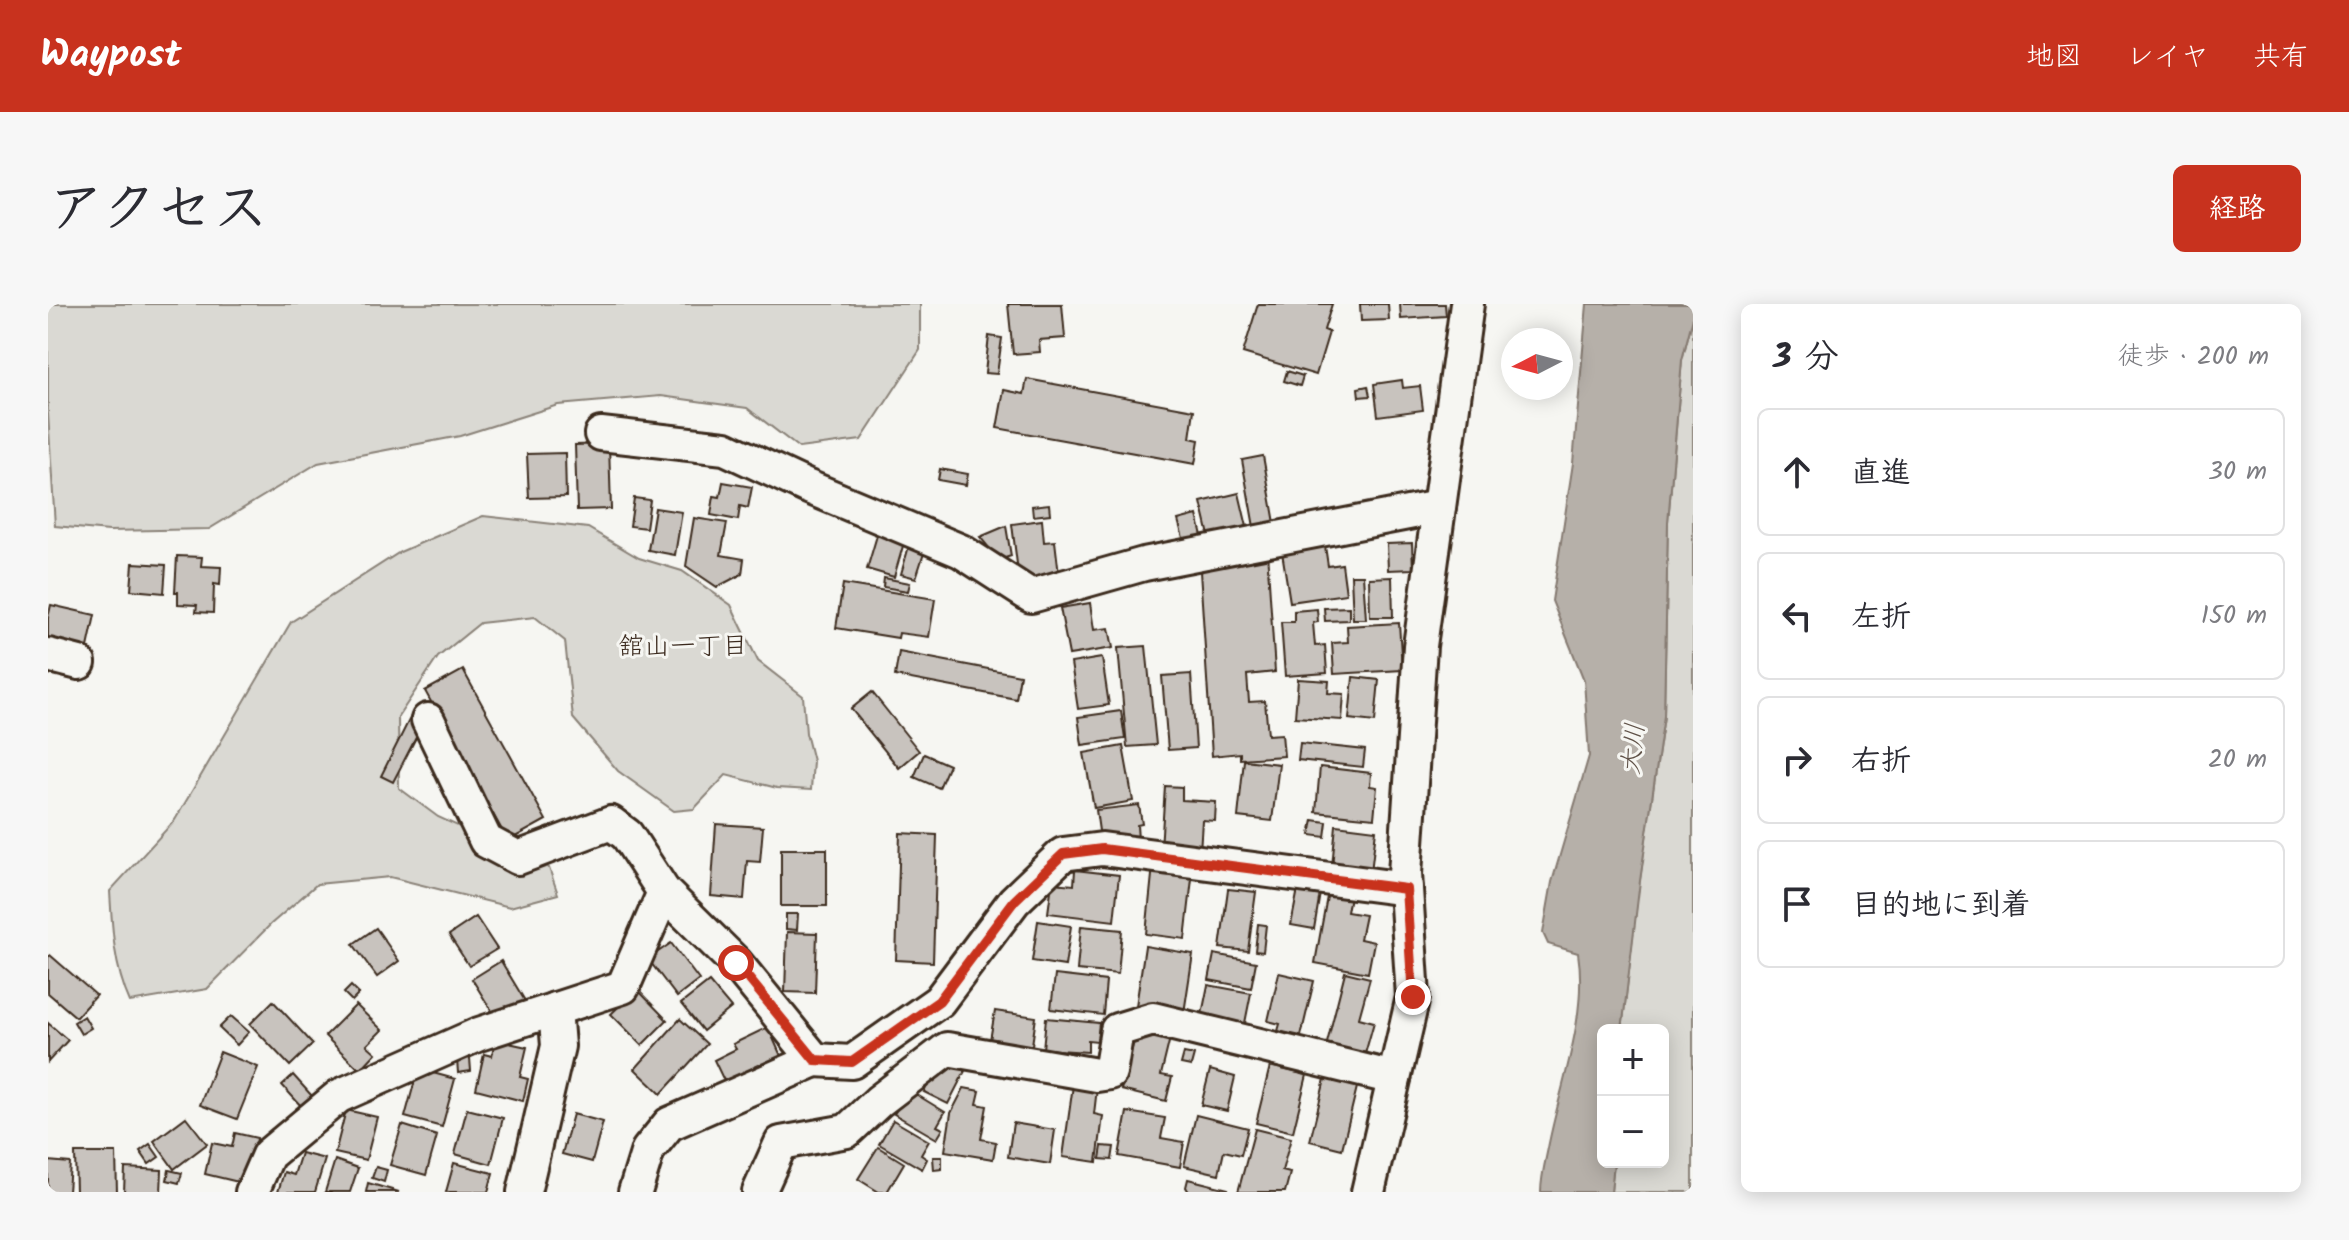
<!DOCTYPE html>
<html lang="ja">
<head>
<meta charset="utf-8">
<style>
	body { margin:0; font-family:Kalam,"Klee One",sans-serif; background:#f7f7f7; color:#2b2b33 }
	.controls { position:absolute; right:24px; bottom:24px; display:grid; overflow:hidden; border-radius:12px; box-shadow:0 4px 20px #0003 }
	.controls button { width:72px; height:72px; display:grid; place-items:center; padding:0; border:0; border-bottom:2px solid #e1e1e2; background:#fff; color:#2b2b33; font:40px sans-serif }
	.compass { position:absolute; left:1453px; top:24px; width:72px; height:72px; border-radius:50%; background:#fff; box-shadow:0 4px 20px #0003; rotate:264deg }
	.stop { position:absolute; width:24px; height:24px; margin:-18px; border:6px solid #c8321e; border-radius:50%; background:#fff }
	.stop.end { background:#c8321e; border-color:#fff; box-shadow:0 2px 8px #0008 }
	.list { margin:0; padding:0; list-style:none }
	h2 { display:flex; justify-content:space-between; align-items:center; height:104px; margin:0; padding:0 32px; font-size:34px }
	h2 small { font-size:26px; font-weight:400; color:#7c7c81 }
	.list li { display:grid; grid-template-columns:52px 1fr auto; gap:24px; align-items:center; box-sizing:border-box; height:128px; margin:0 16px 16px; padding:0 16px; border:2px solid #e1e1e2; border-radius:12px }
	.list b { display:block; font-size:30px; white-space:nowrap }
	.list em { font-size:26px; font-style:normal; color:#7c7c81 }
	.icon { flex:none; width:44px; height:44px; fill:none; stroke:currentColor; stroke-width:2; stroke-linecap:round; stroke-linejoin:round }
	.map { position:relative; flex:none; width:1645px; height:888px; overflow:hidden; border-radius:12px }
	header { display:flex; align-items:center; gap:48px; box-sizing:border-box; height:112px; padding:0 40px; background:#c8321e; color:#fff }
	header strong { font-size:38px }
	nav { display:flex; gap:44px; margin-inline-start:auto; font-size:28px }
	.intro { display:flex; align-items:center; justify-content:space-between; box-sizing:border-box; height:192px; padding:0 48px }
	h1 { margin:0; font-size:56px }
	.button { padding:20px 36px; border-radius:12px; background:#c8321e; color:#fff; font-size:28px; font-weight:700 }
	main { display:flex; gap:48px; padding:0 48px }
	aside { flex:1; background:#fff; border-radius:12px; box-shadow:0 4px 20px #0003 }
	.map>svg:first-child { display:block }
</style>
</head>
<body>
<header>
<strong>Waypost</strong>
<nav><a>地図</a><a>レイヤ</a><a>共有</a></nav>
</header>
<div class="intro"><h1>アクセス</h1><a class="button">経路</a></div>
<main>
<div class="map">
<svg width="1645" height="888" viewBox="0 0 1645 888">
	<rect width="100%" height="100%" fill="#f6f6f2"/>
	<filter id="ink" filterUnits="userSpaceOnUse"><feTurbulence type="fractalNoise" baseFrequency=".0125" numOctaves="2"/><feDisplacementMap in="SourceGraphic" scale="16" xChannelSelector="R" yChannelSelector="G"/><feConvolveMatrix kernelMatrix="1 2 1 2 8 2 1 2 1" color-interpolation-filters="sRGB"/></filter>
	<g filter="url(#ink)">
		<g fill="#dad9d3" stroke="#8a8278" stroke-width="2">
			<polygon points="0,0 872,0 872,46 813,136 751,144 699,104 613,92 510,101 412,132 270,159 161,225 61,227 7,222 0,109"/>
			<polygon points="1645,13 1645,888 1563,888 1566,858 1615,858 1615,726 1574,726 1590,589 1616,412 1620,218 1634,56"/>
			<path d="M435,212L540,224L591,254L634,267L683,301L710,357L755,392L758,429L765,457L763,486L729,484L678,471L646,505L626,507L570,467L525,414L517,337L487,313L432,319L390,353L350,413L351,484L390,513L501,564L510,590L462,603L342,573L269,580L223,620L159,685L82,698C66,663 64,625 62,587L127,516L243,318L352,248Z"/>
		</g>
		<path fill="#b6b0a9" stroke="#857a71" stroke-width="2" d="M1539,0H1645V13L1634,56L1620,218L1616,412L1592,577L1574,726H1555V858H1566L1563,888H1493C1493,872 1498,855 1501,839C1513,779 1540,711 1530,649L1500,640L1495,629L1504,578L1541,452L1536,376L1504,297L1525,159Z"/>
		<g fill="#c8c3be" stroke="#3b2a1e" stroke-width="2">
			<polygon points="960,0 1014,0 1017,34 991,36 992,48 965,50"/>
			<polygon points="1210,0 1284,0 1276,26 1281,28 1268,71 1195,49"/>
			<polygon points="1312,0 1340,0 1341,16 1313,17"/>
			<polygon points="1352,0 1397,0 1398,12 1353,15"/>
			<polygon points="941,32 954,34 949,70 937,69"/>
			<polygon points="1239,67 1255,72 1252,82 1236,77"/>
			<polygon points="979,75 1146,106 1142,134 1151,136 1147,160 949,124 956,86 976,90"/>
			<polygon points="1354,76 1355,84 1372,82 1375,106 1330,112 1326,80"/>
			<polygon points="1320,82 1322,92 1311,93 1310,84"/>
			<polygon points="561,140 563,205 529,206 527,141"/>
			<polygon points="517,149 518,193 481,194 479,150"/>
			<polygon points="1215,152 1227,219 1206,223 1194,156"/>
			<polygon points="892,165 920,170 918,181 890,176"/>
			<polygon points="675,178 704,183 700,204 692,202 690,216 663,211 666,192 672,193"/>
			<polygon points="1191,189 1200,227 1162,236 1153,198"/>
			<polygon points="586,194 602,196 598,224 582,222"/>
			<polygon points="1001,200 1002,210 985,212 984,202"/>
			<polygon points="607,204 634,208 627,251 600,246"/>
			<polygon points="1149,211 1155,236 1137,241 1130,216"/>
			<polygon points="646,214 679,219 673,251 696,255 694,270 669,283 638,262"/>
			<polygon points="994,216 996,238 1007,237 1011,271 971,276 964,220"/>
			<polygon points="958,222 963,252 951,256 932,233"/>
			<polygon points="830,228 857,235 846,273 819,265"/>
			<polygon points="1364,239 1365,265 1340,266 1339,240"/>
			<polygon points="861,242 877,246 868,274 853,270"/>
			<polygon points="1277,242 1280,262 1294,260 1298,290 1242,298 1234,248"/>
			<polygon points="1219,247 1227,368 1199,371 1201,398 1217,397 1220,431 1234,430 1236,452 1192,455 1192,449 1164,452 1151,252"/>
			<polygon points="129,252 154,253 153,262 173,263 172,281 166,280 165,309 148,308 149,301 130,300 130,288 127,288"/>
			<polygon points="85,259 118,261 116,289 83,286"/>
			<polygon points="1303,271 1315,271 1318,315 1305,315"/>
			<polygon points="1344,273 1345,313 1322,313 1321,274"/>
			<polygon points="836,274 862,279 860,287 835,283"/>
			<polygon points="795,280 887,295 881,333 851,329 850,334 788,324"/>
			<polygon points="1042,299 1046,326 1061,324 1065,344 1021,351 1012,304"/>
			<polygon points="3,301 47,311 39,348 0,339 0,314"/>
			<polygon points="1301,303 1301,316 1277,317 1276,304"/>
			<polygon points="1269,305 1270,318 1265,319 1267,342 1277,341 1279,369 1237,372 1233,318 1246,318 1246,307"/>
			<polygon points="1351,319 1354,366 1286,370 1284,339 1300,338 1299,322"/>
			<polygon points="1098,342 1108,441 1079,443 1070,344"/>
			<polygon points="851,348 972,371 968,395 847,372"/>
			<polygon points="1054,354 1061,401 1030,405 1023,359"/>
			<polygon points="415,366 498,516 460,537 377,387"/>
			<polygon points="1143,370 1148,444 1120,446 1114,372"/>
			<polygon points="1305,373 1331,376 1327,418 1301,415"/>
			<polygon points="1250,375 1281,377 1280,389 1296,390 1294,416 1247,413"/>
			<polygon points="824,388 871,447 851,464 803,405"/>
			<polygon points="1073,407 1077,435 1034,441 1030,413"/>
			<polygon points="363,412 376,418 345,478 333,472"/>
			<polygon points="1252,439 1317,446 1315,463 1250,456"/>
			<polygon points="1075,442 1085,497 1046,504 1036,449"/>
			<polygon points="876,450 901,461 891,484 866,473"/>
			<polygon points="1196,456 1231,460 1224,517 1190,513"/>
			<polygon points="1272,463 1323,469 1322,482 1329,483 1326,514 1268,508"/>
			<polygon points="1117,482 1134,483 1134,496 1168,498 1167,517 1154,516 1152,548 1113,545"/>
			<polygon points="1091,501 1094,520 1089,521 1090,536 1053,541 1048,506"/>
			<polygon points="1265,516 1279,518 1277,533 1262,531"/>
			<polygon points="668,520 715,523 712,558 699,557 696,595 663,592"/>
			<polygon points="1288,521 1328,526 1323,568 1284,563"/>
			<polygon points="852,529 889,531 885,658 848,656"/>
			<rect x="733" y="545" width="46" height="57"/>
			<polygon points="1105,561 1145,566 1137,635 1098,630"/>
			<polygon points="1027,566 1071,571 1066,617 1000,609 1004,579 1026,581"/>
			<polygon points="1180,585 1208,588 1200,647 1172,644"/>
			<polygon points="1250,585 1272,589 1266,625 1243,621"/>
			<polygon points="1280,587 1302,592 1299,608 1317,611 1312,635 1326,638 1320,669 1267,659"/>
			<polygon points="738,610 750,610 749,626 738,625"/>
			<polygon points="428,613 449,645 421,662 401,631"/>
			<polygon points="990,617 1023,622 1017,662 984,657"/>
			<polygon points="1210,620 1218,621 1215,648 1207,647"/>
			<polygon points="1033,622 1074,626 1070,670 1029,666"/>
			<polygon points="328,624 351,657 329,673 305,640"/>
			<polygon points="739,628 769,629 767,689 737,688"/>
			<polygon points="623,639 651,676 629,693 600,655"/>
			<polygon points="1097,642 1145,650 1136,709 1088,702"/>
			<polygon points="1166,650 1208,658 1203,684 1161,676"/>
			<polygon points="2,651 48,691 28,713 0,689 0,653"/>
			<polygon points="453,657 477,697 448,714 424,675"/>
			<polygon points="1297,668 1322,674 1311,714 1326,718 1315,757 1277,747"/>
			<polygon points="1231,669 1266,677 1253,732 1230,727 1232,720 1220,717"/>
			<polygon points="1007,671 1058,677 1055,711 1003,705"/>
			<polygon points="661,678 683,704 655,727 633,700"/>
			<polygon points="1160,681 1203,689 1196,724 1153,715"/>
			<polygon points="303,682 311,690 304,697 296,689"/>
			<polygon points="589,685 619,716 594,741 563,710"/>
			<polygon points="225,697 265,740 242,762 202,720"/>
			<polygon points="308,701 334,726 319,741 328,749 312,766 277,732"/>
			<polygon points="947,707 988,713 983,748 941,742"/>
			<polygon points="36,712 43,724 33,730 26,718"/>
			<polygon points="183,712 201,728 189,741 171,724"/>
			<polygon points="998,714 1051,719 1049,737 1040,736 1040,748 995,745"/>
			<polygon points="632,715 659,740 613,790 587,765"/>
			<polygon points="0,719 20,736 0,758"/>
			<polygon points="720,723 733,752 677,779 666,756 688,745 685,740"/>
			<polygon points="1089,726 1122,734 1113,771 1124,773 1118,797 1073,786"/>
			<polygon points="447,736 479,743 472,773 480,775 475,797 428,785 436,750 444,752"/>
			<polygon points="172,748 210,763 189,815 152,801"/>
			<polygon points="1136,749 1146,751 1143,762 1133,760"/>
			<polygon points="422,754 423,767 410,769 409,755"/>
			<polygon points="892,758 919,763 900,800 876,788"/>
			<polygon points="1222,762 1259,771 1245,828 1208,819"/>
			<polygon points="370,765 407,775 394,823 357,813"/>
			<polygon points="1162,766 1187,773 1179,807 1153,801"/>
			<polygon points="245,771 264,792 253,802 234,781"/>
			<polygon points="1278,771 1310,779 1294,845 1262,837"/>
			<polygon points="1025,781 1049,784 1046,810 1055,812 1049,858 1015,853"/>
			<polygon points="916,784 932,787 929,800 939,802 933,835 948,838 945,855 897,847 903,809"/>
			<polygon points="861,786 897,808 889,822 895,825 889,835 846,810"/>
			<polygon points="419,805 455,814 443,860 407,850"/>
			<polygon points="298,806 329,813 318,856 287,849"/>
			<polygon points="1079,808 1117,814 1113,834 1136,838 1132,863 1071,852"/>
			<polygon points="525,810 555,818 544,858 514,850"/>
			<polygon points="1148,811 1200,824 1193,851 1176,847 1171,870 1136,862"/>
			<polygon points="138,813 159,840 126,865 106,837"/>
			<polygon points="845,816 881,837 873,851 879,855 874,865 831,840"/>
			<polygon points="965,819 1007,826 1002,860 960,853"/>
			<polygon points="354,821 389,832 378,871 342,861"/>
			<polygon points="1207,825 1243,834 1234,867 1242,869 1237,888 1190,888"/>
			<polygon points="187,829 209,834 203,881 157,870 164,839 184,843"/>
			<polygon points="102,840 111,853 101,860 92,847"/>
			<polygon points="1054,842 1066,843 1064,856 1052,855"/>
			<polygon points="830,843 856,859 839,888 831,888 810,875"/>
			<polygon points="27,849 68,849 69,888 28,888"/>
			<polygon points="253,849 277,855 267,888 230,888 236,868 246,871"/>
			<polygon points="885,853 894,853 894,865 886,866"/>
			<polygon points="287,856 310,864 302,888 277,888"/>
			<polygon points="0,857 22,859 20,888 0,888"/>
			<polygon points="406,859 445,869 440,888 398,888"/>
			<polygon points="328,863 339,866 336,878 324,874"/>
			<polygon points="77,864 114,866 113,888 76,888"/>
			<polygon points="121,866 134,869 131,879 119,876"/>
			<polygon points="1140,875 1180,885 1179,888 1141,888 1138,883"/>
			<polygon points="320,879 351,888 318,888"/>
		</g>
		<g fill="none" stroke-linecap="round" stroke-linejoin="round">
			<g stroke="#3b2a1e" stroke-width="38">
				<g id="minor">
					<polyline points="553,130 677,144 758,182 913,247 983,292 1096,260 1391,203"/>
					<polyline points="0,351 31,359"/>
					<polyline points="616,588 688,659 767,756 804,758 891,697 966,597 1015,550 1054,545 1358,585"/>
					<polyline points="204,888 220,851 291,792 431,730 575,683 616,588 579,531 563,519 470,554 438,537 380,416"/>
					<polyline points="476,888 510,742 507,705"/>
					<polyline points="587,888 600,846 621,820 767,756"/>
					<polyline points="711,888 733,839 799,827 831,797 899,745 1049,771 1062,769 1069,726 1105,715 1346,774"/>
					<polyline points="1320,888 1365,693 1357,570 1372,342 1419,0"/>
				</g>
			</g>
			<use href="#minor" stroke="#f6f6f2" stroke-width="32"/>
		</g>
	</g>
	<g fill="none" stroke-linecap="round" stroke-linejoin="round" filter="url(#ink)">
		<polyline stroke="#c8321e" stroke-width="10" points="688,659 767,756 804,758 891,697 966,597 1015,550 1054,545 1358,585 1365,693"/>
	</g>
	<g text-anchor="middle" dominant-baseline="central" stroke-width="6" stroke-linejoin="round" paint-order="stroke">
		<g font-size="26" fill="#3b2a1e" stroke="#f6f6f2">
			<text x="635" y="343">舘山一丁目</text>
		</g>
		<g font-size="26" font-style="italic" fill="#605248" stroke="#f6f6f2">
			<text transform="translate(1586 445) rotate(-84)">大川</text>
		</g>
	</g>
</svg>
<div class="controls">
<button>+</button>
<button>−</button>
</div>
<svg class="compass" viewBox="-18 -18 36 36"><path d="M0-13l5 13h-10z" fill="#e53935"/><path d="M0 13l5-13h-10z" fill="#7c7c81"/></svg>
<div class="stop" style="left:688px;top:659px"></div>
<div class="stop end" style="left:1365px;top:693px"></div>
</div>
<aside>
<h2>3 分<small>徒歩 · 200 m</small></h2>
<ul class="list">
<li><svg class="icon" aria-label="ahead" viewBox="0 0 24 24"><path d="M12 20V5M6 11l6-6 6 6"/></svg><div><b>直進</b></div><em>30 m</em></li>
<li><svg class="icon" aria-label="left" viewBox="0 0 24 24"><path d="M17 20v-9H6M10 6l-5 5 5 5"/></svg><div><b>左折</b></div><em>150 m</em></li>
<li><svg class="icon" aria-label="right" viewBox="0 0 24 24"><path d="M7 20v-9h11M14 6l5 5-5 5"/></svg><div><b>右折</b></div><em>20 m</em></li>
<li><svg class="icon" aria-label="arrive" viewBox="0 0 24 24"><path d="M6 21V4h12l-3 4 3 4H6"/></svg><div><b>目的地に到着</b></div></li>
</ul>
</aside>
</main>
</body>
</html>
